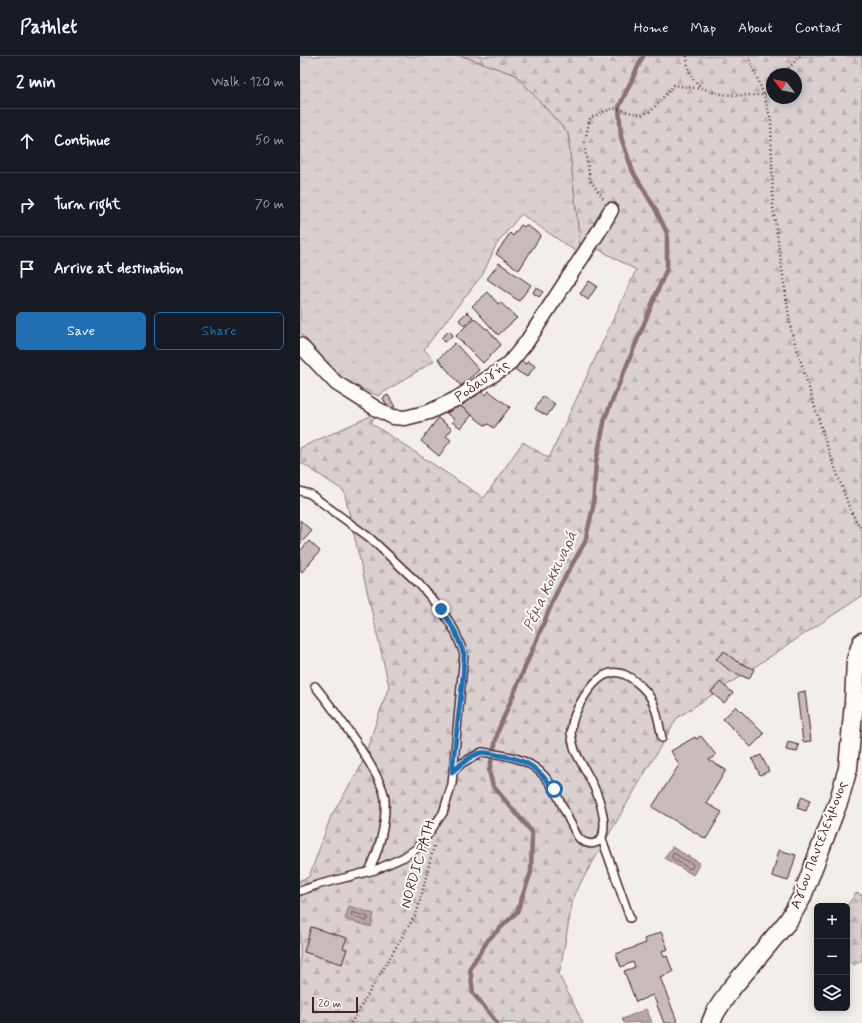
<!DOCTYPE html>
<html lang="en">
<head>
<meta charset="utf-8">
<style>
	body { margin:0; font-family:Mynerve,sans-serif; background:#20242c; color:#f1f3f6 }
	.controls { position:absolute; right:12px; bottom:12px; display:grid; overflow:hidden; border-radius:6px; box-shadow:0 2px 10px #0003 }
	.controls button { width:36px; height:36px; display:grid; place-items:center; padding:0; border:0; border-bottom:1px solid #363941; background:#171b24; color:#f1f3f6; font:20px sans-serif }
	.compass { position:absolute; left:466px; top:12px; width:36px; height:36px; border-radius:50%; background:#171b24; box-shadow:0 2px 10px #0003; rotate:302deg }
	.scale { position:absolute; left:12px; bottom:10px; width:46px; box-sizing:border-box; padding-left:4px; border:2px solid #4a1f2b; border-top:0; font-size:11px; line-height:14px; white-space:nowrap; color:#4a1f2b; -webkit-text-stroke:3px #fdfcf7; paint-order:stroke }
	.stop { position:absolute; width:12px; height:12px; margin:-9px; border:3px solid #1f6fb2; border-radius:50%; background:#fff }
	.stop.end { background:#1f6fb2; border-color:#fff; box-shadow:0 1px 4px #0008 }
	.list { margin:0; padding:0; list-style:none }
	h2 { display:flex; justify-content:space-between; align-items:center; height:52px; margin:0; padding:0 16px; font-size:17px }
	h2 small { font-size:13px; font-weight:400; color:#9ea1a6 }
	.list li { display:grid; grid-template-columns:26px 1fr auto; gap:12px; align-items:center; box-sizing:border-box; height:64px; padding:0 16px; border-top:1px solid #363941 }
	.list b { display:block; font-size:15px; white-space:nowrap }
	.list em { font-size:13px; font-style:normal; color:#9ea1a6 }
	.actions { display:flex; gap:8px; padding:12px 16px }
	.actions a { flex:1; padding:9px 0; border:1px solid #1f6fb2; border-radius:6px; text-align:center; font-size:14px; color:#1f6fb2 }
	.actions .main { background:#1f6fb2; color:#fff }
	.icon { flex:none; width:22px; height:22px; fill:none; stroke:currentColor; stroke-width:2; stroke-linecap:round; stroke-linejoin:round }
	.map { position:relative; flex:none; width:562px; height:967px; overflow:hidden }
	header { display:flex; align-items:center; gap:24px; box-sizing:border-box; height:56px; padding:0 20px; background:#171b24; border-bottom:1px solid #363941 }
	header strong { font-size:19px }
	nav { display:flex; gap:22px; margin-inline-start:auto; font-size:14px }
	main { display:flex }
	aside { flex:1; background:#171b24 }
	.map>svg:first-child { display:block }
</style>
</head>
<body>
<header>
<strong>Pathlet</strong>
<nav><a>Home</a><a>Map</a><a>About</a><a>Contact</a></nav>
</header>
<main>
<aside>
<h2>2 min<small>Walk · 120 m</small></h2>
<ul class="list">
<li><svg class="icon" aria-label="ahead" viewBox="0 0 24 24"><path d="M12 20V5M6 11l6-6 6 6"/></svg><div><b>Continue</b></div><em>50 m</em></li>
<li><svg class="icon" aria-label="right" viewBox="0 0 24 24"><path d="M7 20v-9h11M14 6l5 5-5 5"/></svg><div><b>Turn right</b></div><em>70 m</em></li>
<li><svg class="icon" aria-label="arrive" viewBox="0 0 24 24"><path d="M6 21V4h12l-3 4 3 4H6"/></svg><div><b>Arrive at destination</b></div></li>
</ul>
<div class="actions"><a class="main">Save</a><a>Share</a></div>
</aside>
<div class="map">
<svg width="562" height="967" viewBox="0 0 562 967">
	<defs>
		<pattern id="grass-tufts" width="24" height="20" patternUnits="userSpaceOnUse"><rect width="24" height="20" fill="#d9d0cf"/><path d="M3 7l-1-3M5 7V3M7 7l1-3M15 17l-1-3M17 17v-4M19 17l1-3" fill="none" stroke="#bcb2b2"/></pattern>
		<pattern id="forest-firs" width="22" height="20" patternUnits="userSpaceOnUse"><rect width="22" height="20" fill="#d9d0cf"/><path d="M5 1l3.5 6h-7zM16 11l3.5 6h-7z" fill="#bcb2b2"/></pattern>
	</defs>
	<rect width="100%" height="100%" fill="#f2efeb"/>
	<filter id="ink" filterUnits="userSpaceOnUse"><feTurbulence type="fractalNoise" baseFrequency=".025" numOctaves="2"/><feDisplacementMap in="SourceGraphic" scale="8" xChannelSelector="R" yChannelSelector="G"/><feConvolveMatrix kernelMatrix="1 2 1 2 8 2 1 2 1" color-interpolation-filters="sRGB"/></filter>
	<g filter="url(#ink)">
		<polygon fill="url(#grass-tufts)" stroke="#92787d" points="0,0 162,0 216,19 268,77 281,199 221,158 196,189 183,218 124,293 134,305 78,340 41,322 0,277"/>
		<g fill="url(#forest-firs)" stroke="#92787d" fill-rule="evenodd">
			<path d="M162,0H562V540L377,662L274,838L259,919L283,967H0V824L9,821L31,760L60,712L89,630L44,435L0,406V392L77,357L71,367L184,442L223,386L249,402L336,214L298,193L290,205L281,199L268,77L216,19ZM472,18H496V42H472Z"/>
			<polygon points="556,837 562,839 562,904 554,909 547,904 547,850"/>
		</g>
		<g fill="#b7a5a6" stroke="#8b6f75">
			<polygon points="372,791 400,807 393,819 364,802"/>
			<polygon points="49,850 74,858 71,871 45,863"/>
			<polygon points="346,953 352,966 324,967 322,963"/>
		</g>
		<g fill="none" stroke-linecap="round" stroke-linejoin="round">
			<g stroke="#76555c" stroke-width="1">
				<polygon points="373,797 393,808 392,812 390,813 372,802"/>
				<polygon points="52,856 68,861 68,864 66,865 52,860"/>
			</g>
			<polyline stroke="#8b6f75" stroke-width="4.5" points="197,967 173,937 170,912 188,884 217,856 231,816 232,776 193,730 189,715 198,675 258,533 285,486 293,451 296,406 305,362 367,212 367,177 356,154 333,116 321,81 319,51 343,0"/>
		</g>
		<g fill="#c8bbbb" stroke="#4a1f2b">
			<polygon points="221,169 224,171 226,169 241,179 219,214 196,198 210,177 213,180"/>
			<polygon points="199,207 231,229 219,245 187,223"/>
			<polygon points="289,225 297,230 288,244 280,238"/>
			<polygon points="236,231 243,236 239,241 233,237"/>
			<polygon points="188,236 198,248 200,246 217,262 198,279 172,250"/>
			<polygon points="167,256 173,261 164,270 159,264"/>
			<polygon points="174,262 186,273 187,272 201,289 183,307 156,280"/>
			<polygon points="149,275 153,279 145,286 141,282"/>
			<polygon points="155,287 179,314 161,330 138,303"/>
			<polygon points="220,304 226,308 228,305 235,310 227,321 214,313"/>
			<polygon points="180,334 186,339 189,335 210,351 194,372 188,368 186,370 157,348 159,346 163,349 172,338 175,341"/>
			<polygon points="88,339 95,351 89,354 83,342"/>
			<polygon points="243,340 255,348 247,360 235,353"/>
			<polygon points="156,347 172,359 161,372 152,366 154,363 147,358"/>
			<polygon points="138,362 152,373 146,380 151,384 139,400 121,385"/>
			<polygon points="0,464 12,475 0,488"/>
			<polygon points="9,485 20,495 2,516 0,514 0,495"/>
			<polygon points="424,595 436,605 454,613 449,623 429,614 416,603"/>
			<polygon points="420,626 433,637 424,647 411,636"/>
			<polygon points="505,635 511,685 503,686 497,637"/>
			<polygon points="436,650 464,678 451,691 423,663"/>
			<polygon points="401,680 416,699 409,704 426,714 406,747 422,756 406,783 352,751 379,709 371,695 395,681 396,683"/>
			<polygon points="488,686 499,689 497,696 486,694"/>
			<polygon points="461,699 469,715 460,719 452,703"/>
			<polygon points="502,740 510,744 506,755 497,752"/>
			<polygon points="479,794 496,799 488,825 472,820"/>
			<polygon points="11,871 47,882 43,892 47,893 42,908 4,896"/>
			<polygon points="361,876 368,893 362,895 364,901 367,900 373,916 360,921 377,965 373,967 364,967 353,939 336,946 324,915 335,911 333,906 321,911 316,898 346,887 344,883"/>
		</g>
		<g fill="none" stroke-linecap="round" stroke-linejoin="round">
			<g stroke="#4a1f2b" stroke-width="10">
				<g id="service">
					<polyline points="0,435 10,438 70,482 119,528 141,553 155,575 164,598 152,728 143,757 127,780 117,792 104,801 75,814 17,829 0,835"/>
					<path d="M15,630C32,651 84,720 85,744C86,768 79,794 69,815"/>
					<path d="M153,716L162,707L182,696C200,699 219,700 234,711C253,724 260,746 270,766C273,770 275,778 279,782C282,786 290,789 295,787C304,785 304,774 304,767C301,738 289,722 276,697C274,692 272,683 271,677C271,657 292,621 311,617C321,615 329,620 336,626C356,641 357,658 362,682"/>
					<polyline points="302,783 330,862"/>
				</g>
			</g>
			<g stroke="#4a1f2b" stroke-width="17">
				<polyline id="minor" points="0,289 36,327 77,353 93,361 105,362 129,356 156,343 208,309 226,287 252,247 299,175 311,154"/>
			</g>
			<g stroke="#4a1f2b" stroke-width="21">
				<polyline id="tertiary" points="411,967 415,957 430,934 488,865 501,843 539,744 548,712 554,647 556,604 562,586"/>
			</g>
			<g stroke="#4a1f2b" stroke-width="2.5" stroke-dasharray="1 3" stroke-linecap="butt">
				<path d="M387,0C388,45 432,39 464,39L472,30"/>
				<polyline points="448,0 464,39 471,64 473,151 491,274 526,387 551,456 562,474"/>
				<polyline points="483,18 500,0"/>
				<polyline points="303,142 290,124 287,105 284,89 290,62 313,52 341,59 351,55 374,29 402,33"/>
				<polyline points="51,967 117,856 134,790"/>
			</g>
			<use href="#service" stroke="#fdfcf7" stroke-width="7"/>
			<use href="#minor" stroke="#fdfcf7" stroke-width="14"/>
			<use href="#tertiary" stroke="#fdfcf7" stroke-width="18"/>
		</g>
	</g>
	<g fill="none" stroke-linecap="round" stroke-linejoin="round" filter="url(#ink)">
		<path stroke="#1f6fb2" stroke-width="5" d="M141,553L155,575L164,598L163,620L152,716C161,708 170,700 180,697C185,695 193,698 198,699C226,703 237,711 254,733"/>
	</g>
	<g text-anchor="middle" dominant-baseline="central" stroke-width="4" stroke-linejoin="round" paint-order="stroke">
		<g font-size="14" fill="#4a1f2b" stroke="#fdfcf7">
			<text transform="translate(182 325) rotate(-35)">Ροδαυγής</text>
			<text transform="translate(519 789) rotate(-69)">Αγίου Παντελεήμονος</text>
			<text transform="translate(118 808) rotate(-74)">NORDIC PATH</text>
		</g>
		<g font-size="15" font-style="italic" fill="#704e56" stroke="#fdfcf7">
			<text transform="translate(251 525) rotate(-65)">Ρέμα Κοκκιναρά</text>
		</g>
	</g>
</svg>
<div class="controls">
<button>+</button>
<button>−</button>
<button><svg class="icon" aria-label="layers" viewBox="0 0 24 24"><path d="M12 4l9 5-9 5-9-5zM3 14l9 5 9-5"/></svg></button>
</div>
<svg class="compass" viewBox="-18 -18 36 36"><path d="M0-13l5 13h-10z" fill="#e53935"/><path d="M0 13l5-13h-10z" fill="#9ea1a6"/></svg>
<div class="scale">20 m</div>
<div class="stop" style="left:254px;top:733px"></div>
<div class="stop end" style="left:141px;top:553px"></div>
</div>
</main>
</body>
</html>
